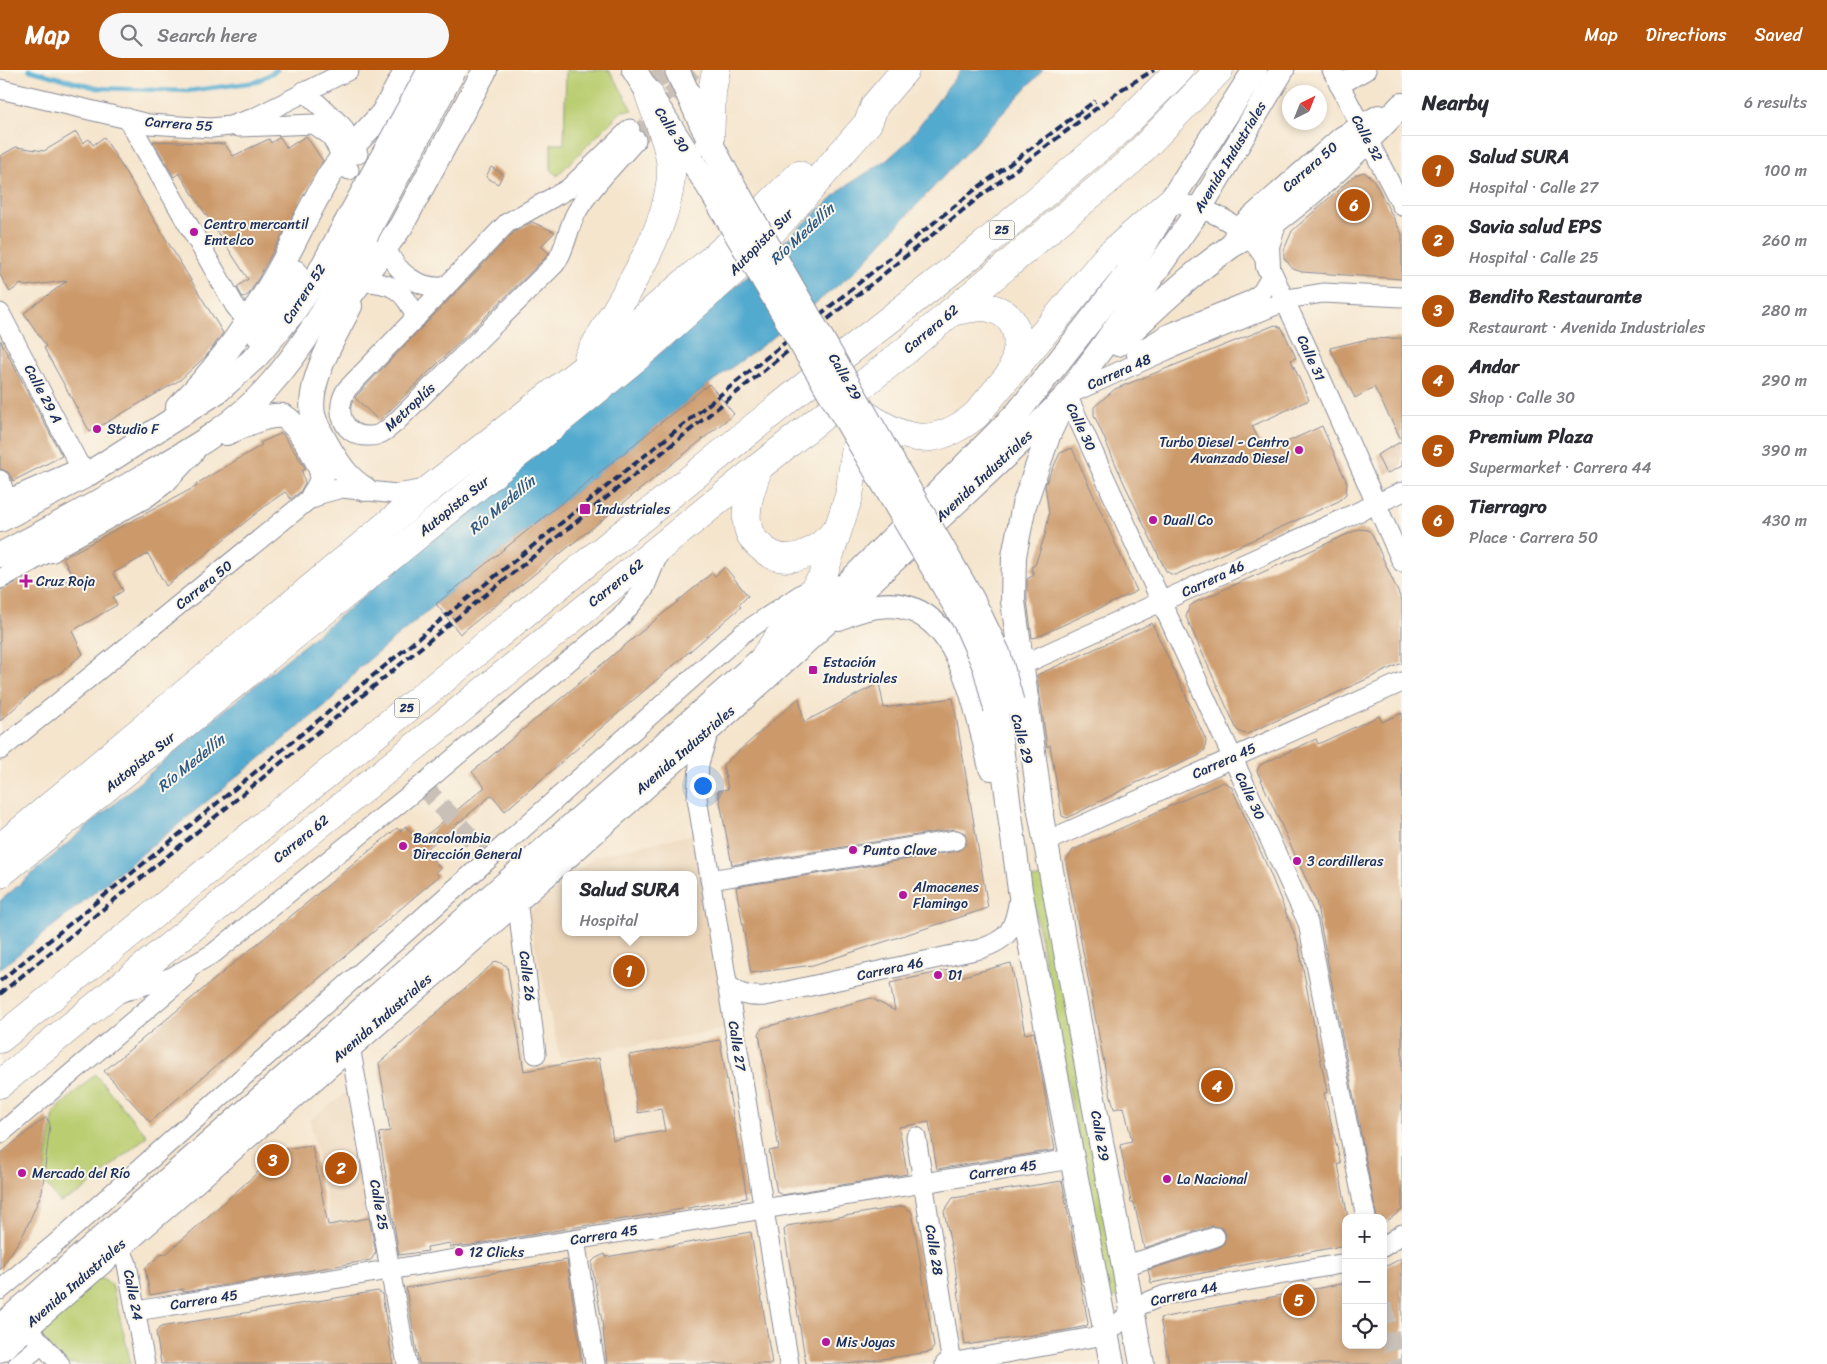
<!DOCTYPE html>
<html lang="en">
<head>
<meta charset="utf-8">
<style>
	body { margin:0; font-family:Sriracha,sans-serif; background:#f7f7f7; color:#2b2b33 }
	.controls { position:absolute; right:15px; bottom:15px; display:grid; overflow:hidden; border-radius:10px; box-shadow:0 2px 8px #0003 }
	.controls button { width:45px; height:45px; display:grid; place-items:center; padding:0; border:0; border-bottom:1px solid #e1e1e2; background:#fff; color:#2b2b33; font:25px sans-serif }
	.compass { position:absolute; left:1282px; top:15px; width:45px; height:45px; border-radius:50%; background:#fff; box-shadow:0 2px 8px #0003; rotate:43deg }
	.you { position:absolute; left:702px; top:715px; width:18px; height:18px; margin:-12px; border:4px solid #fff; border-radius:50%; background:#1a73e8; box-shadow:0 0 0 8px #1a73e833 }
	.badge { display:grid; place-items:center; width:32px; height:32px; border-radius:50%; background:#b45309; color:#fff; font-size:16px; font-weight:700 }
	.pin { position:absolute; translate:-50% -50%; border:2px solid #fff; box-shadow:0 1px 5px #0006 }
	.popup { position:absolute; left:562px; top:801px; width:135px; height:65px; box-sizing:border-box; display:grid; place-content:center; border-radius:10px; background:#fff; filter:drop-shadow(0 1px 4px #0005); font-size:16px; white-space:nowrap; color:#7c7c81 }
	.popup b { font-size:19px; color:#2b2b33 }
	.popup::after { content:''; position:absolute; left:50%; top:100%; margin-left:-10px; border:10px solid transparent; border-top-color:#fff }
	.list { margin:0; padding:0; list-style:none }
	h2 { display:flex; justify-content:space-between; align-items:center; height:65px; margin:0; padding:0 20px; font-size:21px }
	h2 small { font-size:16px; font-weight:400; color:#7c7c81 }
	.list li { display:grid; grid-template-columns:32px 1fr auto; gap:15px; align-items:center; box-sizing:border-box; height:70px; padding:0 20px; border-top:1px solid #e1e1e2 }
	.list b { display:block; font-size:19px; white-space:nowrap }
	.list p { margin:0; font-size:16px; white-space:nowrap; color:#7c7c81 }
	.list em { font-size:16px; font-style:normal; color:#7c7c81 }
	.icon { flex:none; width:28px; height:28px; fill:none; stroke:currentColor; stroke-width:2; stroke-linecap:round; stroke-linejoin:round }
	.map { position:relative; flex:none; width:1402px; height:1294px; overflow:hidden }
	header { display:flex; align-items:center; gap:30px; box-sizing:border-box; height:70px; padding:0 25px; background:#b45309; color:#fff }
	header strong { font-size:24px }
	nav { display:flex; gap:28px; margin-inline-start:auto; font-size:18px }
	.search { width:350px; height:45px; background:#f7f7f7; display:flex; align-items:center; gap:12px; box-sizing:border-box; padding:0 18px; border-radius:28px; color:#7c7c81; font-size:19px }
	main { display:flex }
	aside { flex:1; background:#fff }
	.map>svg:first-child { display:block }
</style>
</head>
<body>
<header>
<strong>Map</strong>
<div class="search"><svg class="icon" aria-label="search" viewBox="0 0 24 24"><circle cx="10" cy="10" r="6"/><path d="M15 15l6 6"/></svg>Search here</div>
<nav><a>Map</a><a>Directions</a><a>Saved</a></nav>
</header>
<main>
<div class="map">
<svg width="1402" height="1294" viewBox="0 0 1402 1294">
	<rect width="100%" height="100%" fill="#fbf7ec"/>
	<filter id="ink" filterUnits="userSpaceOnUse"><feTurbulence type="fractalNoise" baseFrequency=".02" numOctaves="2"/><feDisplacementMap in="SourceGraphic" scale="10" xChannelSelector="R" yChannelSelector="G"/><feConvolveMatrix kernelMatrix="1 2 1 2 8 2 1 2 1" color-interpolation-filters="sRGB"/></filter>
	<filter id="wash" filterUnits="userSpaceOnUse"><feTurbulence type="fractalNoise" baseFrequency=".0096" numOctaves="4" result="noise"/><feDisplacementMap in="SourceGraphic" scale="20" xChannelSelector="R" yChannelSelector="G"/><feGaussianBlur stdDeviation="1.12" result="paint"/><feColorMatrix in="noise" values="0 0 0 0 0 0 0 0 0 0 0 0 0 0 0 0 0 1.4 0 .05"/><feComposite in="paint" operator="in"/></filter>
	<g filter="url(#wash)">
		<rect width="100%" height="100%" fill="#f5e5cd"/>
		<g fill="#edd7bb">
			<polygon points="693,764 726,959 560,988 528,843 565,812 565,862 693,862 693,805 573,805 595,786"/>
			<polygon points="348,1021 372,1147 331,1154 310,1050"/>
		</g>
		<g fill="#bacd71" stroke="#6a7e68">
			<polygon points="566,0 609,0 633,40 622,41 557,106 551,99 551,74 564,74"/>
			<polygon points="1044,807 1124,1226 1109,1229 1029,809"/>
			<polygon points="95,1004 147,1066 80,1123 60,1132 43,1111 54,1042"/>
			<polygon points="99,1207 112,1215 131,1294 66,1294 34,1259"/>
		</g>
		<polygon fill="#52aacf" stroke="#366c96" points="961,0 1043,0 852,204 771,269 709,314 436,534 359,598 333,629 0,899 0,831 208,654 687,261 843,118 887,90 906,73"/>
		<g fill="none" stroke-linecap="round" stroke-linejoin="round">
			<polyline stroke="#52aacf" stroke-width="4.5" points="29,0 97,18 188,21 256,12 277,0"/>
		</g>
		<g id="blocks">
			<g fill="#cc9a6a">
				<polygon points="76,62 83,73 89,69 93,75 104,67 223,263 207,285 180,310 90,362 44,278 46,276 24,243 67,211 25,216 21,214 10,222 0,205 0,86 16,77 44,81"/>
				<polygon points="306,66 323,91 260,205 249,224 243,228 237,217 248,209 179,103 174,107 153,71 225,74 233,86 269,69 271,73 280,67 287,78"/>
				<polygon points="491,97 503,104 498,114 486,107"/>
				<polygon points="1364,102 1373,109 1402,164 1402,209 1302,202 1293,199 1284,188 1284,180 1292,161 1355,105"/>
				<polygon points="532,152 555,162 541,176 549,183 546,187 379,351 355,328 356,326 514,162"/>
				<polygon points="1275,255 1282,258 1296,288 1291,290 1309,330 1252,356 1265,382 1322,356 1347,413 1346,424 1339,431 1175,505 1171,504 1166,501 1124,413 1094,345 1094,337 1115,319"/>
				<polygon points="1402,268 1402,371 1374,317 1355,328 1330,278 1368,269"/>
				<polygon points="0,270 62,386 13,411 8,402 0,399"/>
				<polygon points="709,314 734,344 460,564 436,534"/>
				<polygon points="282,363 306,399 302,401 305,413 300,422 291,429 285,422 269,433 166,516 148,484 113,503 123,521 113,527 117,535 72,561 83,584 61,602 45,611 0,651 0,520 30,506 35,517 45,511 50,520 73,507 63,488 197,416 196,414 262,375 260,373"/>
				<polygon points="1402,371 1402,396 1386,404 1377,385"/>
				<polygon points="1072,378 1137,521 1037,567 1032,568 1027,530 1027,509 1034,505 1031,497 1035,495 1045,465 1049,444 1045,415 1060,383"/>
				<polygon points="1359,459 1368,460 1372,464 1402,531 1402,593 1247,664 1242,663 1237,660 1186,547 1189,537 1194,533"/>
				<polygon points="725,497 748,526 739,535 741,537 505,741 492,725 425,780 440,798 435,802 439,806 150,1052 104,1001 397,758 400,761 406,756 418,772 485,717 472,702 712,503 715,506"/>
				<polygon points="1152,553 1206,670 1205,680 1198,686 1136,713 1067,748 1062,746 1050,675 1047,677 1037,605"/>
				<polygon points="879,613 884,638 953,628 988,838 813,895 751,903 736,817 958,781 966,774 965,763 954,759 732,795 718,721 728,719 723,695 799,628 804,652"/>
				<polygon points="1402,643 1402,1140 1383,1154 1383,1148 1377,1148 1316,831 1257,701 1260,695 1316,669 1318,674 1379,646 1382,652"/>
				<polygon points="1223,712 1231,716 1268,798 1298,873 1327,1022 1324,1023 1341,1094 1338,1094 1348,1148 1346,1148 1346,1175 1151,1213 1148,1200 1218,1178 1224,1174 1226,1164 1222,1158 1212,1156 1144,1178 1134,1132 1131,1132 1120,1074 1132,1071 1124,1037 1114,1039 1107,1009 1066,791 1073,780"/>
				<polygon points="496,891 507,896 524,1001 599,988 613,1070 665,1061 661,1039 638,1043 629,985 720,970 747,1128 471,1175 450,1177 450,1173 427,1177 428,1181 399,1185 379,1063 390,1061 379,993"/>
				<polygon points="1011,893 1025,964 1034,962 1055,1080 937,1099 929,1052 899,1057 907,1104 782,1125 777,1122 769,1081 779,1079 759,964 762,958 871,928 895,941 890,913 948,900 949,910"/>
				<polygon points="46,1047 50,1054 42,1122 24,1163 0,1200 0,1084"/>
				<polygon points="312,1075 328,1155 369,1148 376,1182 371,1190 190,1221 183,1222 183,1219 150,1225 145,1198 160,1185 166,1184 284,1079"/>
				<polygon points="1062,1111 1088,1253 1087,1256 1067,1260 965,1275 955,1195 944,1141 953,1128"/>
				<polygon points="903,1136 912,1142 934,1277 930,1282 847,1294 806,1294 784,1160 787,1156"/>
				<polygon points="751,1162 772,1294 607,1294 602,1251 592,1197 592,1192 596,1188 605,1184 606,1187"/>
				<polygon points="1402,1188 1402,1294 1169,1294 1160,1248 1346,1213 1346,1275 1383,1275 1383,1198"/>
				<polygon points="567,1190 582,1294 419,1294 406,1218"/>
				<polygon points="378,1221 382,1224 393,1294 161,1294 156,1262 160,1257"/>
			</g>
		</g>
	</g>
	<g filter="url(#ink)">
		<use href="#blocks" fill-opacity="0" stroke="#888a96" stroke-width="1"/>
		<g fill="none" stroke-linecap="round" stroke-linejoin="round">
			<g stroke="#c9c1b7" stroke-width="19" stroke-dasharray="19 9" stroke-linecap="butt">
				<polyline points="652,0 667,32"/>
				<polyline points="636,70 692,0"/>
				<polyline points="422,715 482,780"/>
				<polyline points="1383,1235 1397,1294"/>
			</g>
			<g stroke="#888a96" stroke-width="21">
				<g id="minor">
					<polyline points="1332,0 1402,136"/>
					<polyline points="1339,15 1366,0"/>
					<polyline points="0,19 149,54 211,58 230,56 254,48 349,0"/>
					<polyline points="304,21 342,56 358,84"/>
					<polyline points="127,48 235,236 246,250 245,253"/>
					<polyline points="239,57 314,54 331,66 349,100"/>
					<path d="M630,59L568,119L507,153L347,319C333,339 343,368 370,366C381,366 389,358 397,351L555,194C566,179 567,160 576,143C591,117 616,93 636,70"/>
					<path d="M1170,132C1201,135 1232,149 1253,172C1271,192 1280,223 1292,246C1331,327 1365,410 1402,492"/>
					<path d="M386,177C396,203 418,219 445,217"/>
					<path d="M362,212C392,212 405,220 416,248"/>
					<polyline points="0,243 85,406"/>
					<polyline points="1136,283 1168,264 1252,230 1262,222 1272,205"/>
					<polyline points="1067,325 1308,853 1366,1148"/>
					<polyline points="1067,325 1167,280 1293,228 1323,223 1402,227"/>
					<polyline points="0,410 7,430"/>
					<polyline points="0,433 83,397"/>
					<polyline points="0,509 146,428 166,413 195,382"/>
					<polyline points="1022,595 1402,422"/>
					<polyline points="710,658 699,693 697,728 789,1294"/>
					<polyline points="0,680 313,426 342,418 396,424 427,419"/>
					<polyline points="1047,771 1402,612"/>
					<polyline points="710,810 956,770"/>
					<polyline points="517,829 536,984"/>
					<path d="M726,913C739,925 748,927 765,926L980,879C1010,869 1014,859 1019,829"/>
					<polyline points="119,923 172,907 214,883 422,715 620,548 644,519 660,480"/>
					<polyline points="350,976 407,1294"/>
					<polyline points="0,1064 186,906"/>
					<polyline points="916,1067 952,1294"/>
					<polyline points="115,1164 127,1194 145,1294"/>
					<polyline points="575,1170 595,1294"/>
					<polyline points="1383,1177 1402,1164"/>
					<polyline points="1124,1196 1215,1167"/>
					<polyline points="0,1220 55,1174 743,563 803,523"/>
					<polyline points="136,1241 1071,1089"/>
					<polyline points="27,1257 60,1294"/>
					<polyline points="18,1294 42,1274"/>
					<polyline points="945,1294 1099,1266 1114,1257 1140,1235 1165,1225 1346,1193"/>
				</g>
			</g>
			<g stroke="#888a96" stroke-width="26">
				<g id="major">
					<polyline points="634,0 710,119"/>
					<polyline points="677,0 710,72 728,106"/>
					<polyline points="377,54 407,0"/>
					<polyline points="1235,168 1240,159 1258,143 1343,68 1379,47"/>
					<polyline points="1268,196 1267,176 1274,153"/>
					<path d="M350,236C335,266 307,311 313,345C316,357 324,369 330,380C340,396 348,409 365,419"/>
					<polyline points="334,248 401,156 485,0"/>
					<polyline points="259,266 295,202"/>
					<path d="M1118,274C1153,240 1190,205 1230,177C1243,168 1260,163 1273,153C1320,119 1362,77 1402,35"/>
					<path d="M178,337C214,303 247,255 272,212C293,177 309,139 330,104L342,88L385,41"/>
					<path d="M226,363C242,357 264,344 282,346C295,349 321,393 322,405C322,413 317,420 313,426"/>
					<polyline points="0,450 85,406 218,321 257,286 292,244 318,205 345,155"/>
					<path d="M0,485C48,460 96,434 143,407C187,382 234,356 268,317C309,272 337,218 366,165"/>
					<polyline points="14,488 51,480"/>
					<path d="M839,548C953,495 972,620 991,698"/>
					<polyline points="996,639 1020,820 1112,1294"/>
					<polyline points="1037,725 1142,1294"/>
					<polyline points="1041,741 1013,531 1014,486 1024,435 1049,363 1059,342"/>
					<polyline points="0,1257 849,512 1018,342 1059,291 1127,204 1170,132 1255,0"/>
					<path d="M0,1280C351,977 702,675 1038,355L1067,325L1101,279L1200,138L1282,0"/>
				</g>
			</g>
			<g stroke="#888a96" stroke-width="29">
				<g id="highway">
					<polyline points="710,72 712,21 716,0"/>
					<path d="M951,242C963,240 978,235 990,238C1021,245 1021,273 1013,297"/>
					<path d="M588,288C617,234 667,168 671,105C672,79 657,49 649,24"/>
					<path d="M868,346C908,373 936,377 976,345L1107,187L1170,132"/>
					<path d="M759,397C752,416 742,441 749,461C751,468 756,473 761,477C786,501 819,482 837,459"/>
					<polyline points="765,586 822,508 849,426 857,370"/>
					<polyline points="0,778 432,417 600,286 727,176 799,105"/>
					<polyline points="0,804 635,289 736,199 782,151 868,53 875,35 905,0"/>
					<polyline points="0,969 800,320 984,175 1115,64 1179,0"/>
					<polyline points="0,1014 759,397 904,282 1133,89 1219,0"/>
				</g>
			</g>
			<use href="#minor" stroke="#fff" stroke-width="19"/>
			<use href="#major" stroke="#fff" stroke-width="24"/>
			<use href="#highway" stroke="#fff" stroke-width="28"/>
			<g stroke="#1b2f5e" stroke-width="4" stroke-dasharray="8 4" stroke-linecap="butt">
				<polyline points="0,911 442,549 972,122 1095,31"/>
				<polyline points="0,924 447,556 978,128 1122,19 1154,0"/>
			</g>
			<g stroke="#888a96" stroke-width="26" stroke-linecap="butt">
				<g id="major-bridge">
					<polyline points="728,106 972,529 998,583 1012,633"/>
					<polyline points="710,119 966,554 985,597 996,639"/>
					<polyline points="345,155 430,0"/>
					<polyline points="366,165 454,0"/>
				</g>
			</g>
			<use href="#major-bridge" stroke="#fff" stroke-width="24"/>
		</g>
	</g>
	<g fill="#b5179e" stroke="#fbf7ec" stroke-width="2">
		<circle cx="194" cy="162" r="5"/>
		<circle cx="97" cy="359" r="5"/>
		<circle cx="1299" cy="380" r="5"/>
		<rect x="579" y="433" width="12" height="12" rx="2.5"/>
		<circle cx="1153" cy="450" r="5"/>
		<path d="M23.5 503.5h5v5h5v5h-5v5h-5v-5h-5v-5h5z"/>
		<rect x="808" y="595" width="10" height="10" rx="2.5"/>
		<circle cx="403" cy="776" r="5"/>
		<circle cx="853" cy="780" r="5"/>
		<circle cx="1297" cy="791" r="5"/>
		<circle cx="903" cy="825" r="5"/>
		<circle cx="938" cy="905" r="5"/>
		<circle cx="22" cy="1103" r="5"/>
		<circle cx="1167" cy="1109" r="5"/>
		<circle cx="459" cy="1182" r="5"/>
		<circle cx="826" cy="1272" r="5"/>
	</g>
	<g text-anchor="middle" dominant-baseline="central" stroke-width="4" stroke-linejoin="round" paint-order="stroke">
		<g fill="#fbf7ec" stroke="#5e6b89" stroke-width="1">
			<rect x="989.5" y="150.5" width="25" height="19" rx="4"/>
			<rect x="394.5" y="628.5" width="25" height="19" rx="4"/>
		</g>
		<g font-size="12" font-weight="bold" fill="#1b2f5e">
			<text x="1002" y="160">25</text>
			<text x="407" y="638">25</text>
		</g>
		<g font-size="14" fill="#1b2f5e" stroke="#fbf7ec">
			<text transform="translate(179 54) rotate(4)">Carrera 55</text>
			<text transform="translate(672 60) rotate(57)">Calle 30</text>
			<text transform="translate(1367 68) rotate(62)">Calle 32</text>
			<text transform="translate(1230 87) rotate(-59)">Avenida Industriales</text>
			<text transform="translate(1310 97) rotate(-41)">Carrera 50</text>
			<text transform="translate(761 172) rotate(-46)">Autopista Sur</text>
			<text transform="translate(304 224) rotate(-57)">Carrera 52</text>
			<text transform="translate(931 259) rotate(-40)">Carrera 62</text>
			<text transform="translate(1311 288) rotate(66)">Calle 31</text>
			<text transform="translate(1119 302) rotate(-24)">Carrera 48</text>
			<text transform="translate(845 307) rotate(60)">Calle 29</text>
			<text transform="translate(43 324) rotate(62)">Calle 29 A</text>
			<text transform="translate(410 337) rotate(-43)">Metroplús</text>
			<text transform="translate(1081 357) rotate(65)">Calle 30</text>
			<text transform="translate(984 406) rotate(-43)">Avenida Industriales</text>
			<text transform="translate(454 436) rotate(-39)">Autopista Sur</text>
			<text transform="translate(1213 509) rotate(-25)">Carrera 46</text>
			<text transform="translate(616 513) rotate(-39)">Carrera 62</text>
			<text transform="translate(204 515) rotate(-39)">Carrera 50</text>
			<text transform="translate(1022 669) rotate(75)">Calle 29</text>
			<text transform="translate(685 680) rotate(-41)">Avenida Industriales</text>
			<text transform="translate(1224 691) rotate(-24)">Carrera 45</text>
			<text transform="translate(140 692) rotate(-39)">Autopista Sur</text>
			<text transform="translate(1250 726) rotate(65)">Calle 30</text>
			<text transform="translate(301 769) rotate(-39)">Carrera 62</text>
			<text transform="translate(890 899) rotate(-12)">Carrera 46</text>
			<text transform="translate(527 906) rotate(83)">Calle 26</text>
			<text transform="translate(382 948) rotate(-41)">Avenida Industriales</text>
			<text transform="translate(737 976) rotate(81)">Calle 27</text>
			<text transform="translate(1100 1066) rotate(80)">Calle 29</text>
			<text transform="translate(1003 1100) rotate(-9)">Carrera 45</text>
			<text transform="translate(379 1135) rotate(80)">Calle 25</text>
			<text transform="translate(604 1165) rotate(-9)">Carrera 45</text>
			<text transform="translate(934 1180) rotate(81)">Calle 28</text>
			<text transform="translate(76 1213) rotate(-41)">Avenida Industriales</text>
			<text transform="translate(1184 1224) rotate(-13)">Carrera 44</text>
			<text transform="translate(133 1225) rotate(79)">Calle 24</text>
			<text transform="translate(204 1230) rotate(-9)">Carrera 45</text>
		</g>
		<g font-size="14" fill="#1b2f5e" stroke="#fbf7ec" text-anchor="start">
			<text x="204" y="154">Centro mercantil<tspan x="204" dy="16">Emtelco</tspan></text>
			<text x="107" y="359">Studio F</text>
			<text x="1289" y="372" text-anchor="end">Turbo Diesel - Centro<tspan x="1289" dy="16">Avanzado Diesel</tspan></text>
			<text x="596" y="439">Industriales</text>
			<text x="1163" y="450">Duall Co</text>
			<text x="36" y="511">Cruz Roja</text>
			<text x="823" y="592">Estación<tspan x="823" dy="16">Industriales</tspan></text>
			<text x="413" y="768">Bancolombia<tspan x="413" dy="16">Dirección General</tspan></text>
			<text x="863" y="780">Punto Clave</text>
			<text x="1307" y="791">3 cordilleras</text>
			<text x="913" y="817">Almacenes<tspan x="913" dy="16">Flamingo</tspan></text>
			<text x="948" y="905">D1</text>
			<text x="32" y="1103">Mercado del Río</text>
			<text x="1177" y="1109">La Nacional</text>
			<text x="469" y="1182">12 Clicks</text>
			<text x="836" y="1272">Mis Joyas</text>
		</g>
		<g font-size="15" font-style="italic" fill="#2e5a86" stroke="#fbf7ec">
			<text transform="translate(802 164) rotate(-43)">Río Medellín</text>
			<text transform="translate(502 435) rotate(-40)">Río Medellín</text>
			<text transform="translate(191 693) rotate(-39)">Río Medellín</text>
		</g>
	</g>
</svg>
<div class="controls">
<button>+</button>
<button>−</button>
<button><svg class="icon" aria-label="locate" viewBox="0 0 24 24"><circle cx="12" cy="12" r="6"/><path d="M12 2v4M12 18v4M2 12h4M18 12h4"/></svg></button>
</div>
<svg class="compass" viewBox="-18 -18 36 36"><path d="M0-13l5 13h-10z" fill="#e53935"/><path d="M0 13l5-13h-10z" fill="#7c7c81"/></svg>
<div class="you"></div>
<div class="pin badge" style="left:629px;top:901px">1</div>
<div class="popup"><b>Salud SURA</b>Hospital</div>
<div class="pin badge" style="left:341px;top:1098px">2</div>
<div class="pin badge" style="left:273px;top:1090px">3</div>
<div class="pin badge" style="left:1217px;top:1016px">4</div>
<div class="pin badge" style="left:1299px;top:1230px">5</div>
<div class="pin badge" style="left:1354px;top:135px">6</div>
</div>
<aside>
<h2>Nearby<small>6 results</small></h2>
<ul class="list">
<li><span class="badge">1</span><div><b>Salud SURA</b><p>Hospital · Calle 27</p></div><em>100 m</em></li>
<li><span class="badge">2</span><div><b>Savia salud EPS</b><p>Hospital · Calle 25</p></div><em>260 m</em></li>
<li><span class="badge">3</span><div><b>Bendito Restaurante</b><p>Restaurant · Avenida Industriales</p></div><em>280 m</em></li>
<li><span class="badge">4</span><div><b>Andar</b><p>Shop · Calle 30</p></div><em>290 m</em></li>
<li><span class="badge">5</span><div><b>Premium Plaza</b><p>Supermarket · Carrera 44</p></div><em>390 m</em></li>
<li><span class="badge">6</span><div><b>Tierragro</b><p>Place · Carrera 50</p></div><em>430 m</em></li>
</ul>
</aside>
</main>
</body>
</html>
